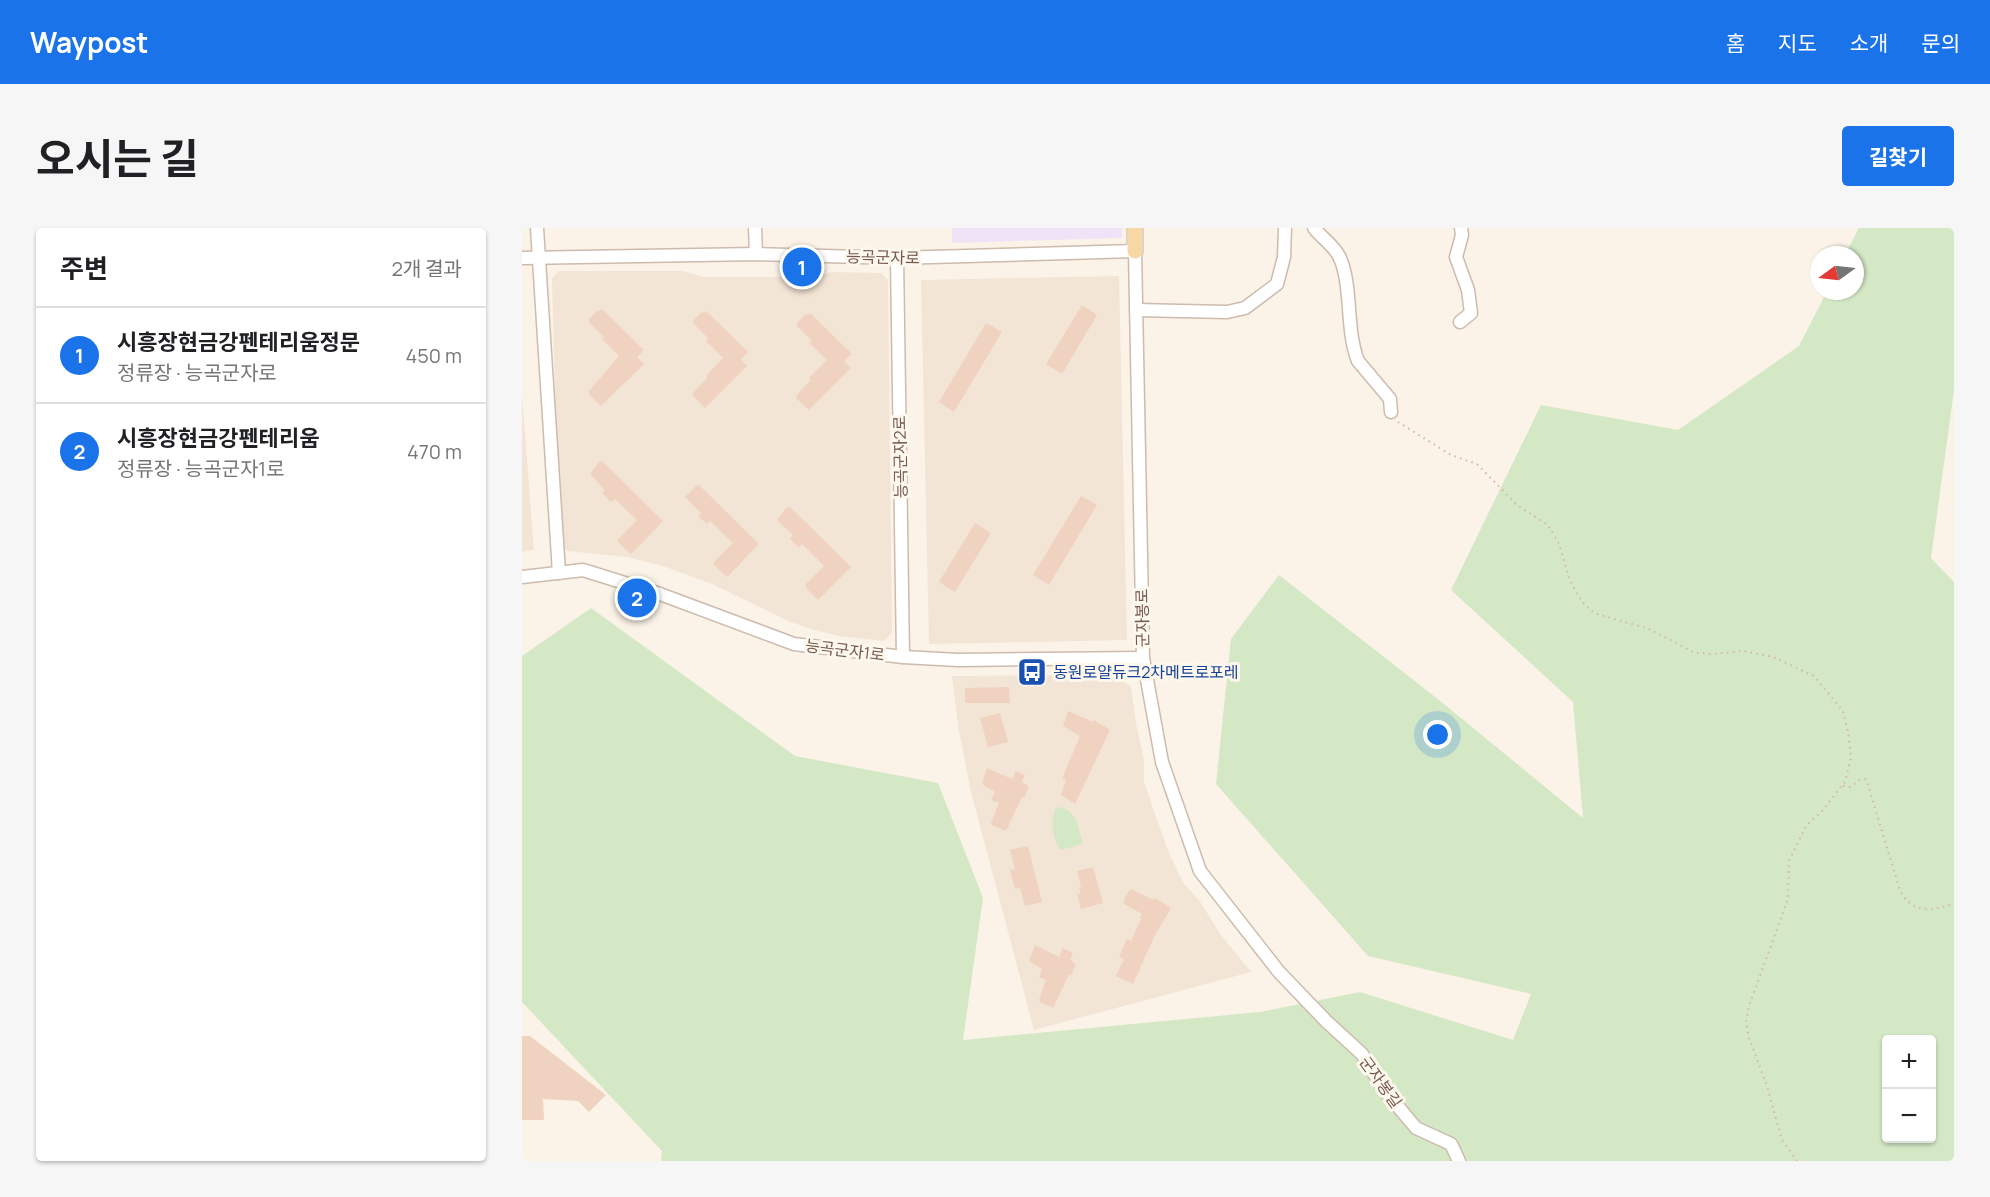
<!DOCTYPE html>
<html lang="ko">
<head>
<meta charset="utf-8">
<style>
	body { margin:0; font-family:Manrope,"Noto Sans KR",sans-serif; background:#f6f6f6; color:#202124 }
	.controls { position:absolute; right:18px; bottom:18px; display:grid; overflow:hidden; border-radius:6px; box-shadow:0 2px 4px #0004 }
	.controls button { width:54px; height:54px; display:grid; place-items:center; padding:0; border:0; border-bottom:2px solid #e0e0e0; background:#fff; color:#202124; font:30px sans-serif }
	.compass { position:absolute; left:1288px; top:18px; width:54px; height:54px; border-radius:50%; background:#fff; box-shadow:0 2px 4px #0004; rotate:255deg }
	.you { position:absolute; left:916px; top:507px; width:21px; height:21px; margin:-15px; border:4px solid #fff; border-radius:50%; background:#1a73e8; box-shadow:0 0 0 9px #1a73e833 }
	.badge { display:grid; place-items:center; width:39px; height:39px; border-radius:50%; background:#1a73e8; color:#fff; font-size:20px; font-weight:700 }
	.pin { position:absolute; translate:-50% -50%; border:3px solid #fff; box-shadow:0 2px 6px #0006 }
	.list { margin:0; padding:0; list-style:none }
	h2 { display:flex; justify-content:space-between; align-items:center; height:78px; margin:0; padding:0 24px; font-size:26px }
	h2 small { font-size:20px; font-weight:400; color:#757577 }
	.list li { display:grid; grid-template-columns:39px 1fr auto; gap:18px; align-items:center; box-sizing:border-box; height:96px; padding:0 24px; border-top:2px solid #e0e0e0 }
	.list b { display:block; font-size:22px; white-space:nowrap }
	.list p { margin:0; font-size:20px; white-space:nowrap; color:#757577 }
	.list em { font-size:20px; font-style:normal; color:#757577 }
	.map { position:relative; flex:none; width:1432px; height:933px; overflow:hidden; border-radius:6px }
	header { display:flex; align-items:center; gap:36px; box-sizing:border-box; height:84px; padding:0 30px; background:#1a73e8; color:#fff }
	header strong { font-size:28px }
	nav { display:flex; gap:33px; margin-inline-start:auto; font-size:21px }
	.intro { display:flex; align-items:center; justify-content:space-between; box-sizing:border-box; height:144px; padding:0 36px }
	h1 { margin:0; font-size:42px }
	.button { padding:15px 27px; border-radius:6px; background:#1a73e8; color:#fff; font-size:21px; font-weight:700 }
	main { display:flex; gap:36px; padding:0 36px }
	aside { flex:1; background:#fff; border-radius:6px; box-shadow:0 2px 4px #0004 }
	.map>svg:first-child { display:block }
</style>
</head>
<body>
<header>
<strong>Waypost</strong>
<nav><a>홈</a><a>지도</a><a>소개</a><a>문의</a></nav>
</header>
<div class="intro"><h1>오시는 길</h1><a class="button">길찾기</a></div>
<main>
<aside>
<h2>주변<small>2개 결과</small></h2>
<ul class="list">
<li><span class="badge">1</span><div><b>시흥장현금강펜테리움정문</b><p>정류장 · 능곡군자로</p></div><em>450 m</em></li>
<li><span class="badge">2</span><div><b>시흥장현금강펜테리움</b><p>정류장 · 능곡군자1로</p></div><em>470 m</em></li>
</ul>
</aside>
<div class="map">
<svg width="1432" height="933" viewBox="0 0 1432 933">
	<rect width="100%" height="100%" fill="#fbf3e7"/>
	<g fill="#f3e5d5">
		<polygon points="37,43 162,43 181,49 290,49 310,44 359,45 366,52 370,405 362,413 317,408 289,401 266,393 190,356 141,338 105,329 45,323 37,315 30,50"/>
		<polygon points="597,48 605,412 407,416 399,52"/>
		<polygon points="0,167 12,322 0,324"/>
		<polygon points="595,447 609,459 614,496 622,532 622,554 646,623 662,656 677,672 699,707 729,744 512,802 449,564 436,498 430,448"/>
	</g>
	<polygon fill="#f0e3f8" points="430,0 600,0 600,10 430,15"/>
	<g fill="#d4e8c6" fill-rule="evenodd">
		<path d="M1337,0H1432V162L1409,330L1432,354V933H139L140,923L0,774V428L69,380L273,528L416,555L461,670L441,812L738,784L838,764L991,812L1009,766L846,728L694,556L709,411L757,347L917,472L1061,590L1051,474L929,362L1019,177L1156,202L1277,118L1305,63H1333V27H1323ZM1364,812H1410V910H1364Z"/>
		<path d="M534,579C555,580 556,599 561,616L538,622C530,608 528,594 534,579Z"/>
	</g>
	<g fill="#efd2c0">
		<polygon points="560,77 575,87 540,146 524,136"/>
		<polygon points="80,81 122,122 115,129 122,136 79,178 67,166 67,163 97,128 80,111 82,109 67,94 67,91 76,82 78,83"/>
		<polygon points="184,83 226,124 219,131 225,138 183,180 171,168 171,165 185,150 184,148 201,130 184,113 186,110 171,95 171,93 180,84 182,85"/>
		<polygon points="288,85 330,126 322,133 329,140 287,182 274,170 275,167 289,152 287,150 305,132 287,115 290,113 275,98 275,95 284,86 286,87"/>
		<polygon points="464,95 480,104 432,184 417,174"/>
		<polygon points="80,233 141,293 109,326 96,314 96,311 115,292 93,271 89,274 80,265 83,262 68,246 77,234"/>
		<polygon points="176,256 237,316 205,349 192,337 192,334 211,315 188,293 185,296 176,288 179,285 163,269"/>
		<polygon points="559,268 575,277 527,357 511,347"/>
		<polygon points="268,279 329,339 296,372 284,360 285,358 283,357 302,338 280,316 277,320 268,311 271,307 255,292 264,280"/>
		<polygon points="453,295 469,305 433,364 417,354"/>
		<polygon points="487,459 488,475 443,475 443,460"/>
		<polygon points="546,483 571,494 572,492 588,502 553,576 539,567 544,552 540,551 558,508 541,498"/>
		<polygon points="478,485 486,514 466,519 458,490"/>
		<polygon points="465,540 490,551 494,543 503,547 500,554 507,559 502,570 500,569 484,603 470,597 469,595 477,575 469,572 473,564 460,556"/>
		<polygon points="506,618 520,674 503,678 498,660 493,661 488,642 493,641 488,622"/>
		<polygon points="571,639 581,675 559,681 555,666 559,665 557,660 559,659 555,643"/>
		<polygon points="608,661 632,672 633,670 649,680 633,707 611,756 594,748 602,731 597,729 605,711 609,713 619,691 618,690 620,686 602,676 601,674"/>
		<polygon points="513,717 537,729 541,720 551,725 548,732 554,736 549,747 547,746 531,780 518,774 517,772 524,752 517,749 520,741 507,733"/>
		<polygon points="0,808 8,808 84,867 67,884 56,873 21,871 22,892 0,892"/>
	</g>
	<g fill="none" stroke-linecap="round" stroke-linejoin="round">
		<g stroke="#cdbbad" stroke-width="15">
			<g id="minor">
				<polyline points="15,0 37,345"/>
				<polyline points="233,0 234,26"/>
				<path d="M792,0C800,10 811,17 817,28C831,57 823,100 836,133L868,171L869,184"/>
				<polyline points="0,30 234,26 375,30 613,23 621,430 640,534 678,643 757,744 804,793 840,826 863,863 894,900 929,916 937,933"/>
				<polyline points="375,30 381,429"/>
				<polyline points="614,82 705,84 723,80 755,56 762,29 763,0"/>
				<polyline points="938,94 949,85 946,62 934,29 940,7 939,0"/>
				<polyline points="0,349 61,342 138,366 272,416 381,429 436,432 621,430"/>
			</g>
		</g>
		<g stroke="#d8d1cd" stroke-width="18">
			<polyline id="major" points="613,0 613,23"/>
		</g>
		<g stroke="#d4b6a3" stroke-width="2" stroke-dasharray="1.5 4.5" stroke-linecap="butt">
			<polyline points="876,194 929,227 955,236 995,277 1026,297 1037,316 1047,350 1054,364 1062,376 1072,385 1127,401 1171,424 1189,426 1222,423 1251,429 1292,448 1321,483 1326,504 1329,529 1323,554 1300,583 1284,598 1267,633 1266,671 1227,778 1224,792 1227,810 1244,855 1260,912 1275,933"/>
			<path d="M1321,558L1328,559L1339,551H1343L1345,554L1377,659C1387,686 1408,683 1432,676"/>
		</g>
		<use href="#minor" stroke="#fff" stroke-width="12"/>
		<use href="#major" stroke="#f7d7a3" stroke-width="15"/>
	</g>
	<defs>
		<g id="bus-square" transform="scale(1.5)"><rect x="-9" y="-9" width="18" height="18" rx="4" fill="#1a4fb4" stroke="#fef7ed"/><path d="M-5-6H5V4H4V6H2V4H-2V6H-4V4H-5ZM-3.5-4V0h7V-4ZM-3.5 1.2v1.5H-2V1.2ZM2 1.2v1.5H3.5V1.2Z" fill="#fff"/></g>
	</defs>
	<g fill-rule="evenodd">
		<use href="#bus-square" x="510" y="444"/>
	</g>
	<g text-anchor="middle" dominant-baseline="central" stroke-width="6" stroke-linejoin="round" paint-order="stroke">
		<g font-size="16" fill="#745a4c" stroke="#fef7ed">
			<text transform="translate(361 29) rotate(1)">능곡군자로</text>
			<text transform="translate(378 229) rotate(-91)">능곡군자2로</text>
			<text transform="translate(620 390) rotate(-91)">군자봉로</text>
			<text transform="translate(323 422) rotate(7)">능곡군자1로</text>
			<text transform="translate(859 854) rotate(54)">군자봉길</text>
		</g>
		<g font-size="16" fill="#164399" stroke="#fef7ed" text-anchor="start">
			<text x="531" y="444">동원로얄듀크2차메트로포레</text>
		</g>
	</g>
</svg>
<div class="controls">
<button>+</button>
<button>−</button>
</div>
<svg class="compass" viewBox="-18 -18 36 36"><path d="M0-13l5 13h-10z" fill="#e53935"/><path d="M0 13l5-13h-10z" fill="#757577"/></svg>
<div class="you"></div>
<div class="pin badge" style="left:280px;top:39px">1</div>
<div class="pin badge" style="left:115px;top:370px">2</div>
</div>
</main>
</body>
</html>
